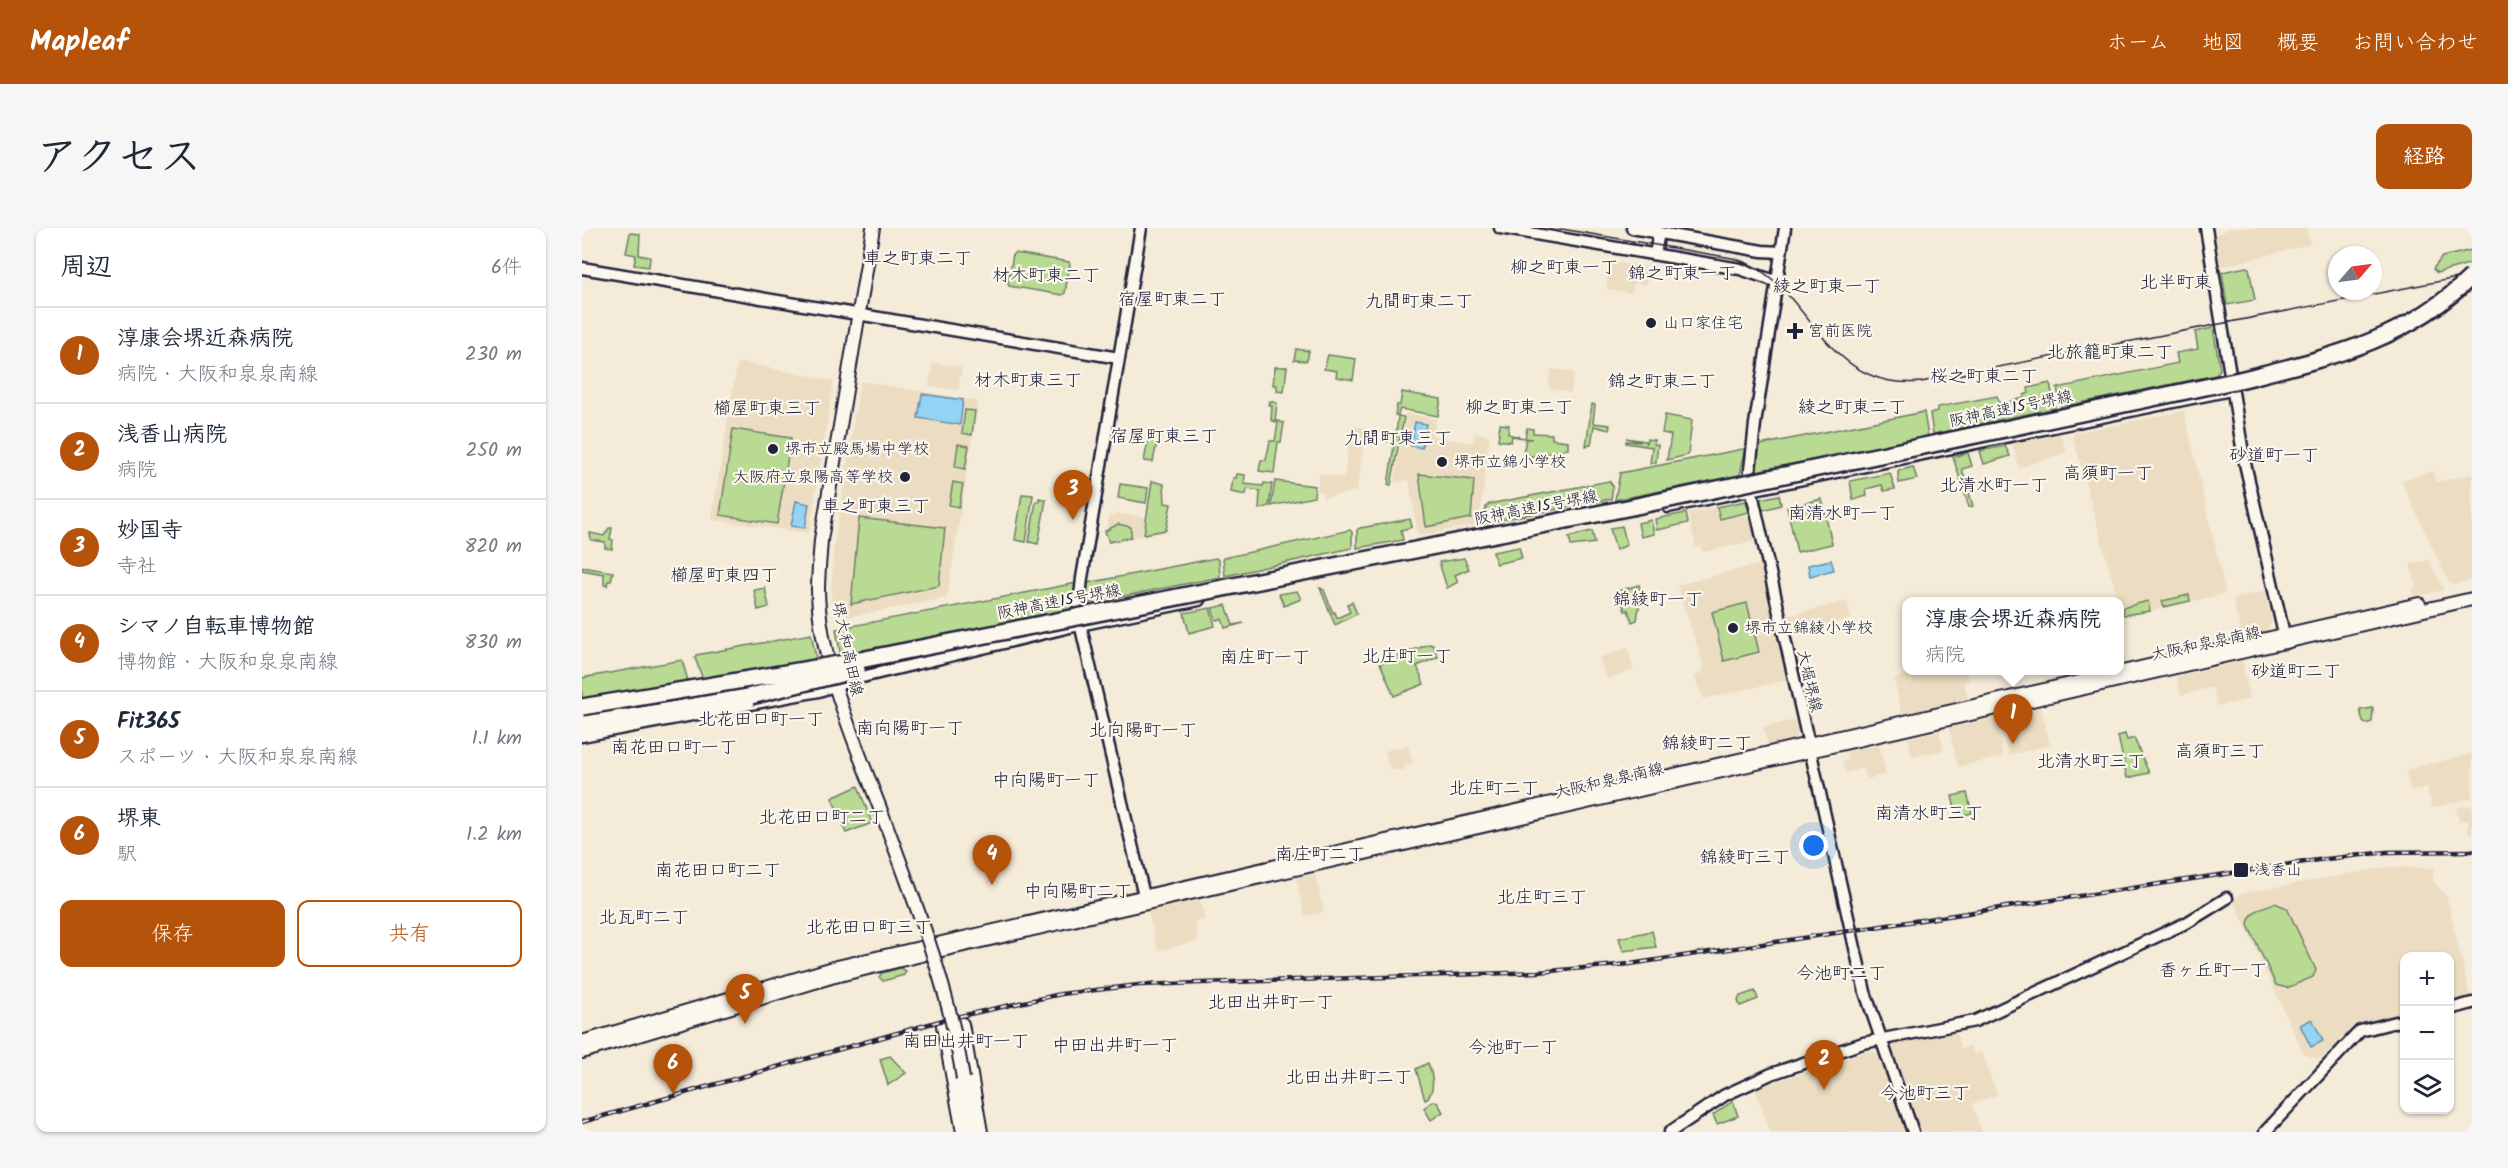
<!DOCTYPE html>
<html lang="ja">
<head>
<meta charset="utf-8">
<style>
	body { margin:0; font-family:Kalam,"Klee One",sans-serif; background:#f6f6f7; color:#1f2937 }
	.controls { position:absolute; right:18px; bottom:18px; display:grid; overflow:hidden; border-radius:12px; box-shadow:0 2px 4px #0004 }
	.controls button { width:54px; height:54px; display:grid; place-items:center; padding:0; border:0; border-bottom:2px solid #e0e1e3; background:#fff; color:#1f2937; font:30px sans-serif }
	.compass { position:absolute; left:1746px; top:18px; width:54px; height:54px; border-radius:50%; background:#fff; box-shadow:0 2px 4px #0004; rotate:62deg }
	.you { position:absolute; left:1232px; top:618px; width:21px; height:21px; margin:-15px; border:4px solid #fff; border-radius:50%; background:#1a73e8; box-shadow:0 0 0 9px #1a73e833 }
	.badge { display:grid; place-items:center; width:39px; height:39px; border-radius:50%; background:#b45309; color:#fff; font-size:20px; font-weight:700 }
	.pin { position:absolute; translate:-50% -50px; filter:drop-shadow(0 2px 3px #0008) }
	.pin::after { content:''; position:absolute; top:32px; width:21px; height:18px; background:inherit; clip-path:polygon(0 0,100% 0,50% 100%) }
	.popup { position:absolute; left:1320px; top:369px; width:222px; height:78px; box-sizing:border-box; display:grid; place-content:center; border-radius:12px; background:#fff; filter:drop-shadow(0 2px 4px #0005); font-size:20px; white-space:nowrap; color:#747a83 }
	.popup b { font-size:22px; color:#1f2937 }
	.popup::after { content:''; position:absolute; left:50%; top:100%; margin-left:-12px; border:12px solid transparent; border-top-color:#fff }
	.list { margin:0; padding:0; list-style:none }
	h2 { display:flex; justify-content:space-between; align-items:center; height:78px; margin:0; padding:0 24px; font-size:26px }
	h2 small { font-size:20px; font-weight:400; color:#747a83 }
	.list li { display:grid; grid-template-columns:39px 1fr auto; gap:18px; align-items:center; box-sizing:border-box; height:96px; padding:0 24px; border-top:2px solid #e0e1e3 }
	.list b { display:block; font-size:22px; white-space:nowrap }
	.list p { margin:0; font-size:20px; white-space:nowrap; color:#747a83 }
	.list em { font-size:20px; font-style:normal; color:#747a83 }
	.actions { display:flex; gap:12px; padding:18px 24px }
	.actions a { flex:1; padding:14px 0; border:2px solid #b45309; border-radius:12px; text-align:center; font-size:21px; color:#b45309 }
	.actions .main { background:#b45309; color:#fff }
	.icon { flex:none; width:33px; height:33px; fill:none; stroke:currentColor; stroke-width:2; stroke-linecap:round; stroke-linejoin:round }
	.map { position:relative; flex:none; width:1890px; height:904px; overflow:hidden; border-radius:12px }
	header { display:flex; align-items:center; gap:36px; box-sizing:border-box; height:84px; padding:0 30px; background:#b45309; color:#fff }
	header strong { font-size:28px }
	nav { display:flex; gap:33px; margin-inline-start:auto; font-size:21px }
	.intro { display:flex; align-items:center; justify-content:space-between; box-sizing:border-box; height:144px; padding:0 36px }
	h1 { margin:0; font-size:42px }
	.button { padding:15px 27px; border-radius:12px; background:#b45309; color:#fff; font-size:21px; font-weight:700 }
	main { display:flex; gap:36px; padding:0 36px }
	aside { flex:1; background:#fff; border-radius:12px; box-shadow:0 2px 4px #0004 }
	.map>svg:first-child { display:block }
</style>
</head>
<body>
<header>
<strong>Mapleaf</strong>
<nav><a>ホーム</a><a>地図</a><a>概要</a><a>お問い合わせ</a></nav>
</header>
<div class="intro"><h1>アクセス</h1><a class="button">経路</a></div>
<main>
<aside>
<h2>周辺<small>6件</small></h2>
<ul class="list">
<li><span class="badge">1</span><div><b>淳康会堺近森病院</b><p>病院 · 大阪和泉泉南線</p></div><em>230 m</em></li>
<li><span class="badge">2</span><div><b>浅香山病院</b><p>病院</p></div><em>250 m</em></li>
<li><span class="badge">3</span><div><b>妙国寺</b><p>寺社</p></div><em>820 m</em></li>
<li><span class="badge">4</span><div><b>シマノ自転車博物館</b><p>博物館 · 大阪和泉泉南線</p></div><em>830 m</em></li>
<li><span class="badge">5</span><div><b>Fit365</b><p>スポーツ · 大阪和泉泉南線</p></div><em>1.1 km</em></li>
<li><span class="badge">6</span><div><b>堺東</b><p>駅</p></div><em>1.2 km</em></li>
</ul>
<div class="actions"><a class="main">保存</a><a>共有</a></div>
</aside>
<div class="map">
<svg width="1890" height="904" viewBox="0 0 1890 904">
	<rect width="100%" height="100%" fill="#f4ebd9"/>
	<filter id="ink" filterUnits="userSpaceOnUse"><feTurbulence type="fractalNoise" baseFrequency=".0167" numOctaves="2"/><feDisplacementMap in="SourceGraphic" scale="12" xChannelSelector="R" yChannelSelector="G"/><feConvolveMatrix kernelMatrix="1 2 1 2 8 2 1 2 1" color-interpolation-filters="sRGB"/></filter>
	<g filter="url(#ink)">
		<g fill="#ecddc2">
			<polygon points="1649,0 1724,0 1728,16 1639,39 1633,7"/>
			<polygon points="1028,34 1066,39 1064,57 1052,55 1050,65 1024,61"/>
			<polygon points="158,134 252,153 227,305 131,292 130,289 155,136"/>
			<polygon points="351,135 380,139 376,163 347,158"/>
			<polygon points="969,141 992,144 989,165 966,160"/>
			<polygon points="278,153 396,173 365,370 252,392 249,373 251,324"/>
			<polygon points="1602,183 1643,362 1641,366 1544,389 1540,387 1491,210 1492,205"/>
			<polygon points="824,185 854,191 851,208 891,215 893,205 908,207 897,296 836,308 827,252 812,255"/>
			<polygon points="770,198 784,200 775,263 740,270 740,264 735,263 737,246 762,250"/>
			<polygon points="1478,206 1485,224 1437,240 1430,216"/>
			<polygon points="1851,243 1854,254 1890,246 1890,352 1871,357 1867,355 1819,252"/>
			<polygon points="1134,279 1137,293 1167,286 1173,313 1121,324 1119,319 1114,320 1106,285"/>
			<polygon points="533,285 564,289 561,307 526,315 526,287 532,288"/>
			<polygon points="1847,332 1862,362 1833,369 1831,360 1834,358 1828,336"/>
			<polygon points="1179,336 1205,452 1122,471 1112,448 1120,445 1122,439 1095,357"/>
			<polygon points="1683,363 1690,394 1685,402 1660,408 1651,373 1653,370"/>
			<polygon points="1265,373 1269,391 1209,405 1205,388"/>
			<polygon points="1046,420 1051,442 1025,451 1017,430"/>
			<polygon points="1660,433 1668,471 1635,478 1631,459 1599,467 1594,449"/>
			<polygon points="1339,442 1384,443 1387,452 1382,454 1386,471 1320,486 1312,451"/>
			<polygon points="1459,479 1468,517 1427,527 1418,488"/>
			<polygon points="1413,490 1421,526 1419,529 1376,539 1367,500"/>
			<polygon points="1214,492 1217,504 1212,511 1186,517 1181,499"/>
			<polygon points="1357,503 1362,522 1330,529 1326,510"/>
			<polygon points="826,517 830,535 822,537 823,542 808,542 803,523"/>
			<polygon points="1297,517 1304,546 1285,551 1282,540 1263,545 1260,534 1266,532 1264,524"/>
			<polygon points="1890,526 1890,570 1850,580 1845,559 1829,563 1824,545 1826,541"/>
			<polygon points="1890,577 1890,606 1886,606 1886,592 1877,593 1874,580"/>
			<polygon points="1804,639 1852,640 1851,653 1865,669 1888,768 1868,773 1868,728 1822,728 1822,784 1773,796 1741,829 1736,831 1722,827 1652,673 1658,666"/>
			<polygon points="733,646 742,684 723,688 714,650"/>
			<polygon points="618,672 623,691 612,694 616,713 578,722 575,720 566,684"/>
			<polygon points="1373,801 1379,821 1388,818 1392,826 1400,824 1415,867 1390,876 1400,904 1340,904 1309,815"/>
			<polygon points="1289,822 1297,826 1324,904 1188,904 1174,863 1176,860"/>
		</g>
		<g fill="#b9da93" stroke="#6e7e67" stroke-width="1.5">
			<polygon points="48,5 58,6 57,27 68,29 67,39 52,37 54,27 44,25"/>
			<polygon points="1890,22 1890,35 1855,45 1851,41 1860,29"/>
			<polygon points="433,25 487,34 488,36 483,65 480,67 427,58 426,56 431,26"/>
			<polygon points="1664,39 1667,40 1673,72 1645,77 1640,44"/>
			<polygon points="1631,100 1638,141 1634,147 1479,179 1475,160 1596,135 1594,125 1616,121 1613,104"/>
			<polygon points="714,121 727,123 725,133 712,132"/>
			<polygon points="746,127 774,131 771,152 754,149 755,143 742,141"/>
			<polygon points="693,139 705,139 702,164 695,163 695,157 691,157"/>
			<polygon points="1468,155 1473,180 1351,206 1348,185 1356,183 1356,179 1415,168 1418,176 1442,170 1442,167 1447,165 1446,160"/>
			<polygon points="820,164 859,171 856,188 818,181 816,187 813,187 815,177 818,177"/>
			<polygon points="688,173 695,175 693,192 702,195 699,214 696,214 692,245 677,243 679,232 684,232 688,213 693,213 696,195 689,192 690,178 687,177"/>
			<polygon points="1010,176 1013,177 1011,195 1028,197 1027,202 1012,198 1009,217 1004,218"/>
			<polygon points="383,182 393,183 390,207 380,205"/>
			<polygon points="1342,184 1346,209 1174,243 1178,217"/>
			<polygon points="1083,187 1110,192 1106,227 1085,232 1089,207 1080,205"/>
			<polygon points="816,188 822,189 809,257 806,257 812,217 805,213 806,208 814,208"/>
			<polygon points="918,196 927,197 926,206 942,210 930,208 929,214 916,212"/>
			<polygon points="945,200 951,201 951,205 970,206 970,211 986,213 986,221 940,230 944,211 950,211 943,210"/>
			<polygon points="151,201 209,210 195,296 138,287"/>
			<polygon points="568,203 577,204 571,234 562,233"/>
			<polygon points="1044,210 1063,213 1064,215 1065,211 1072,212 1072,216 1076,217 1074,234 1068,236 1070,219 1044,215 1044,213 1059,214"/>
			<polygon points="376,216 387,218 383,241 373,239"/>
			<polygon points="1423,218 1428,228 1402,236 1398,223"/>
			<polygon points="1161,221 1163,222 1158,247 1033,272 1038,245"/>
			<polygon points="1386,225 1390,238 1380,241 1391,278 1387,279 1371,229"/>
			<polygon points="1331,239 1335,251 1317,255 1316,243"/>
			<polygon points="1308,245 1313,261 1302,263 1300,257 1284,261 1285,268 1271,272 1268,253"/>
			<polygon points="655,246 663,247 662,256 681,258 682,255 690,256 687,278 677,281 678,263 665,261 664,267 649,264 651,250 654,250"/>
			<polygon points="837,246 892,252 889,290 844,299"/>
			<polygon points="570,253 582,256 583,275 589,276 584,302 562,306"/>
			<polygon points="693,253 733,258 732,269 689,278"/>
			<polygon points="1027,253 1031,258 1029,271 902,295 904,279 907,276"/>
			<polygon points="371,254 381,256 377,279 367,277"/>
			<polygon points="538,256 566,260 564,275 536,270"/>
			<polygon points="440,266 451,267 444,314 433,312"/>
			<polygon points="1197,267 1199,277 1181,282 1178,271"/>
			<polygon points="457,270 464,272 456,316 447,314 454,273 457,274"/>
			<polygon points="1240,271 1250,316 1215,324 1205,279"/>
			<polygon points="1164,273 1167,284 1138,291 1135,279"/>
			<polygon points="1104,285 1106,295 1075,302 1073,291"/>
			<polygon points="277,290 363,300 357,358 269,376"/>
			<polygon points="828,291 830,299 819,302 821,312 775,320 775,302 778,300"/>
			<polygon points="1069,292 1072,306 1059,309 1056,295"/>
			<polygon points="536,296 549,299 549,309 527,314 523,303"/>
			<polygon points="1040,298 1045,317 1034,322 1028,300"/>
			<polygon points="27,300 30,300 28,311 31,312 30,321 23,320 23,314 9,312 8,305 22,308"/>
			<polygon points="768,302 770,304 770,320 643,348 641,330"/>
			<polygon points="1010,303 1013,315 989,318 987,309"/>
			<polygon points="937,319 940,330 914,336 911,324"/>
			<polygon points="634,330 637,333 638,349 502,376 506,355"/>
			<polygon points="882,330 887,341 873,347 876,354 865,360 857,334"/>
			<polygon points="0,339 31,344 29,353 26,353 25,358 22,357 22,346 0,342"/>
			<polygon points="495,355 488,383 271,429 269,425 262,426 258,424 254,401"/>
			<polygon points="1057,357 1061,371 1058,373 1055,392 1050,394 1046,382 1043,383 1036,363"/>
			<polygon points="183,360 187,379 176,382 172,362"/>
			<polygon points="738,360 742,362 751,385 753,384 755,390 768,384 765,376 770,374 775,386 753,397"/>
			<polygon points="715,363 719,371 702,378 697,366"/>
			<polygon points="1607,367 1608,373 1582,379 1580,373"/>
			<polygon points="1566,373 1568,383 1541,387 1540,380"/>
			<polygon points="1165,375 1177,424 1142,433 1130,384"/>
			<polygon points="644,377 651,397 662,395 643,400 640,391 634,392 630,380"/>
			<polygon points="628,380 633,398 607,405 602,385"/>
			<polygon points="229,406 234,429 225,436 122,454 113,430 114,427"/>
			<polygon points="847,416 851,417 856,429 835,438 842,456 812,468 798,435"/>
			<polygon points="100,432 106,453 0,471 0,450"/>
			<polygon points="1791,480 1790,494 1784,496 1781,494 1778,482"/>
			<polygon points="1543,506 1545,512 1552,510 1567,545 1545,550 1536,508"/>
			<polygon points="276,558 290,595 264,605 250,570"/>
			<polygon points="1385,565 1390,585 1375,589 1370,568"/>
			<path d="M1693,675L1705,680L1734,742L1731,749L1705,760L1694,757L1666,697C1667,682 1681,679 1693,675Z"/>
			<polygon points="1070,703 1074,719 1041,723 1037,710"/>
			<polygon points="319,740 324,743 322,747 301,753 297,749 300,745"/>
			<polygon points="1173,763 1176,771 1158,778 1156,773 1158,768"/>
			<polygon points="308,828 324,845 306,857 298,831"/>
			<path d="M846,835C851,847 854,865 843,872L834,841Z"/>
			<polygon points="851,873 855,874 861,884 849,892 842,880"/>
			<polygon points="1151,873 1156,888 1135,896 1131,887"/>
		</g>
		<g fill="#93d3f4" stroke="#668caa" stroke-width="1.5">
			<polygon points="340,166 381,172 378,197 336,190"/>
			<polygon points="833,194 844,196 840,220 829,218"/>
			<polygon points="214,273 227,276 223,300 209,298"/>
			<polygon points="1249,332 1252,342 1228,348 1226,337"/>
			<polygon points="1730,791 1741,813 1729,819 1718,797"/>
		</g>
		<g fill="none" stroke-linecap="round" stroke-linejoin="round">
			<g stroke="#22223b" stroke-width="15">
				<g id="secondary">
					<polyline points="559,0 500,350 496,387 562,668"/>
					<polyline points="918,0 1158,41 1196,54"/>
					<polyline points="1050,0 1180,23 1199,24"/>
					<polyline points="1203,0 1173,196 1167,252 1283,764 1331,904"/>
					<polyline points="1624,0 1662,231 1704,415"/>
					<polyline points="1073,26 1077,4"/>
					<polyline points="0,40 537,130"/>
					<polyline points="1086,279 1649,162"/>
					<polyline points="0,488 35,480"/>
					<polyline points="0,508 237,463 276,450 488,399 617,372"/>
					<polyline points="1868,781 1890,775"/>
					<polyline points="1088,904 1143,867 1189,846 1281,815 1393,793 1606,694 1645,670"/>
					<polyline points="1683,904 1778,803 1822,792"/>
				</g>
			</g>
			<g stroke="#22223b" stroke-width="16">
				<g id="primary">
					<path d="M291,0L239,312C238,329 236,345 236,362C237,437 278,526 304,596"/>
					<polyline points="380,796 399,904"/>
					<polyline points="361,798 381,904"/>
					<polyline points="0,814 255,739 1837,376"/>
					<polyline points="0,824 249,749 360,722 1890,371"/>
					<polyline points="381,851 389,904"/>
				</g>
			</g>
			<g stroke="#22223b" stroke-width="20">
				<polyline id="highway" points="2,497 169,468"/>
			</g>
			<use href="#secondary" stroke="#fbf7ec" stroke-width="10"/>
			<use href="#primary" stroke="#fbf7ec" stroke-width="12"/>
			<use href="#highway" stroke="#fbf7ec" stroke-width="15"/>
			<path stroke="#22223b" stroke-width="1.5" d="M974,0L1150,30C1170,35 1184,45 1199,59C1242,106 1266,161 1339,154L1890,47"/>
			<g stroke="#22223b" stroke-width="4.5">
				<polyline id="rail" points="0,894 365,791 479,766 557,757 956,744 1048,736 1736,632 1805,624 1890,623"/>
			</g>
			<use href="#rail" stroke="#fbf7ec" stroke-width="2" stroke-dasharray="7" stroke-linecap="butt"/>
			<g stroke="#22223b" stroke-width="16" stroke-linecap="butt">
				<path id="primary-bridge" d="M304,596C335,680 368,762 381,851"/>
			</g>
			<g stroke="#22223b" stroke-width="20" stroke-linecap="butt">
				<g id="highway-bridge">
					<polyline points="169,468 275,442"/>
					<path d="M0,479L263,435L1045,280L1657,152C1744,130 1823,114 1890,48"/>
				</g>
			</g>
			<use href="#primary-bridge" stroke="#fbf7ec" stroke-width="12"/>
			<use href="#highway-bridge" stroke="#fbf7ec" stroke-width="15"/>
		</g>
	</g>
	<g fill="#22223b" stroke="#fbf7ec" stroke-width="2">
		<circle cx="1069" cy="95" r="6"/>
		<path d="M1210 94h6v6h6v6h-6v6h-6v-6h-6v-6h6z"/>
		<circle cx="191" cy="221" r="6"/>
		<circle cx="860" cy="234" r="6"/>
		<circle cx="323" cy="249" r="6"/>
		<circle cx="1151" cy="400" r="6"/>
		<rect x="1651" y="634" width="16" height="16" rx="3"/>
	</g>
	<g text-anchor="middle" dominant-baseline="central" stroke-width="4.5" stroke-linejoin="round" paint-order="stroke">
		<g font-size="16" fill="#22223b" stroke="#fbf7ec" text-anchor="start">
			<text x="1081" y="95">山口家住宅</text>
			<text x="1226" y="103">宮前医院</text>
			<text x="203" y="221">堺市立殿馬場中学校</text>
			<text x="872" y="234">堺市立錦小学校</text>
			<text x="311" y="249" text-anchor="end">大阪府立泉陽高等学校</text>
			<text x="1163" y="400">堺市立錦綾小学校</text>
			<text x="1672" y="642">浅香山</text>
		</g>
		<g font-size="16" fill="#22223b" stroke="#fbf7ec">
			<text transform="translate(1429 181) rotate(-12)">阪神高速15号堺線</text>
			<text transform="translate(954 280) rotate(-11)">阪神高速15号堺線</text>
			<text transform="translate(477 374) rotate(-11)">阪神高速15号堺線</text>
			<text transform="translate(1624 416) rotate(-12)">大阪和泉泉南線</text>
			<text transform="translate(265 421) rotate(78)">堺大和高田線</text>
			<text transform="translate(1227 453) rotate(77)">大堀堺線</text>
			<text transform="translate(1027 553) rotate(-13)">大阪和泉泉南線</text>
		</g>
		<g font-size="18" fill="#22223b" stroke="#fbf7ec">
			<text x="336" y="31">車之町東二丁</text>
			<text x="982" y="40">柳之町東一丁</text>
			<text x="1100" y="46">錦之町東一丁</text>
			<text x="464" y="48">材木町東二丁</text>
			<text x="1594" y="55">北半町東</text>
			<text x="1245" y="59">綾之町東一丁</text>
			<text x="590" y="72">宿屋町東二丁</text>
			<text x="837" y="74">九間町東二丁</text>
			<text x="1528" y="125">北旅籠町東二丁</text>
			<text x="1402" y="149">桜之町東二丁</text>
			<text x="446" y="153">材木町東三丁</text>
			<text x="1080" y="154">錦之町東二丁</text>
			<text x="937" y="180">柳之町東二丁</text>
			<text x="1270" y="180">綾之町東二丁</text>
			<text x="185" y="181">櫛屋町東三丁</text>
			<text x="582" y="209">宿屋町東三丁</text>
			<text x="816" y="211">九間町東三丁</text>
			<text x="1692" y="228">砂道町一丁</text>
			<text x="1526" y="246">高須町一丁</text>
			<text x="1412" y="258">北清水町一丁</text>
			<text x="294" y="279">車之町東三丁</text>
			<text x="1260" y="286">南清水町一丁</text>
			<text x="142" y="348">櫛屋町東四丁</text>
			<text x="1076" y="372">錦綾町一丁</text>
			<text x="825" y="429">北庄町一丁</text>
			<text x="683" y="430">南庄町一丁</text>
			<text x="1714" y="444">砂道町二丁</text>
			<text x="179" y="492">北花田口町一丁</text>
			<text x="328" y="501">南向陽町一丁</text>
			<text x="561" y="503">北向陽町一丁</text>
			<text x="1125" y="516">錦綾町二丁</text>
			<text x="92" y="520">南花田口町一丁</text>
			<text x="1638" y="524">高須町三丁</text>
			<text x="1509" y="534">北清水町三丁</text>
			<text x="464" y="553">中向陽町一丁</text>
			<text x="912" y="561">北庄町二丁</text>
			<text x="1347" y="586">南清水町三丁</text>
			<text x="240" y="590">北花田口町二丁</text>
			<text x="738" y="627">南庄町二丁</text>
			<text x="1163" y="630">錦綾町三丁</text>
			<text x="136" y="643">南花田口町二丁</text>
			<text x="496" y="664">中向陽町二丁</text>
			<text x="960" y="670">北庄町三丁</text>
			<text x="62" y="690">北瓦町二丁</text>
			<text x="287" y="700">北花田口町三丁</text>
			<text x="1631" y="743">香ヶ丘町一丁</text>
			<text x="1259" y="746">今池町二丁</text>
			<text x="689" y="775">北田出井町一丁</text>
			<text x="384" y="814">南田出井町一丁</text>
			<text x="533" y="818">中田出井町一丁</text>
			<text x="931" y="820">今池町一丁</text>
			<text x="767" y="850">北田出井町二丁</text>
			<text x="1343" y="866">今池町三丁</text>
		</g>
	</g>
</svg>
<div class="controls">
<button>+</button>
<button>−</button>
<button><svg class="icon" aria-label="layers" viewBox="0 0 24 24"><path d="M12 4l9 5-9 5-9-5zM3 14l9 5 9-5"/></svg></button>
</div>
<svg class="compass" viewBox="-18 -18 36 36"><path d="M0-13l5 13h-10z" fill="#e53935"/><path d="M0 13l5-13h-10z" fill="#747a83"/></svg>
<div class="you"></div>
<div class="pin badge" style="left:1431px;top:516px">1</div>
<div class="popup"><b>淳康会堺近森病院</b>病院</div>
<div class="pin badge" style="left:1242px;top:862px">2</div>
<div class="pin badge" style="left:491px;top:292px">3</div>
<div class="pin badge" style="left:410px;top:657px">4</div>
<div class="pin badge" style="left:163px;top:796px">5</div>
<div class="pin badge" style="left:91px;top:866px">6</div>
</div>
</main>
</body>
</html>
